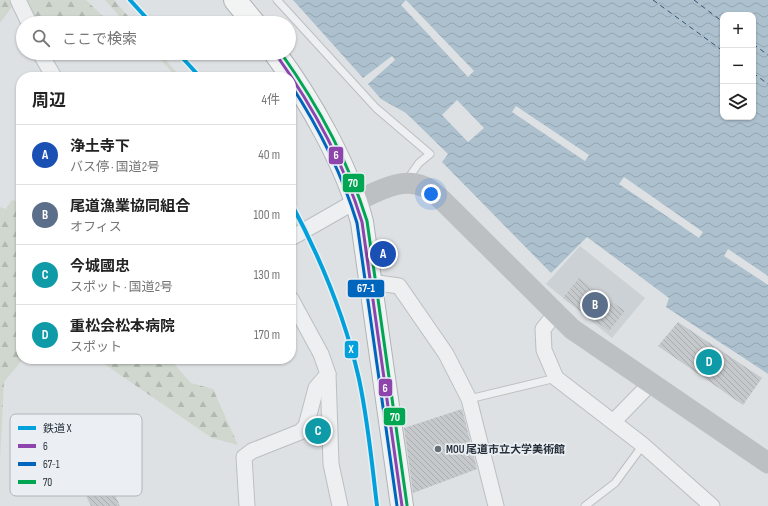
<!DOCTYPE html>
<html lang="ja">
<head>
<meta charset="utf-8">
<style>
	body { margin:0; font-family:"Sofia Sans Condensed","Noto Sans JP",sans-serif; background:#f2f2f2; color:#222 }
	.controls { position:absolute; right:12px; top:12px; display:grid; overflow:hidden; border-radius:8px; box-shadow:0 1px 3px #0004 }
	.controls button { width:36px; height:36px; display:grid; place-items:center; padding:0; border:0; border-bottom:1px solid #e0e0e0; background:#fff; color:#222; font:20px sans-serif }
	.you { position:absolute; left:431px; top:194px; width:14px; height:14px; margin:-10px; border:3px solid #fff; border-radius:50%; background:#1a73e8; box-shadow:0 0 0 6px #1a73e833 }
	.badge { display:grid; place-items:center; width:26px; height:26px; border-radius:50%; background:#111827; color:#fff; font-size:13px; font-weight:700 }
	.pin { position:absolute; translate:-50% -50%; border:2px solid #fff; box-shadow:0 1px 4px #0006 }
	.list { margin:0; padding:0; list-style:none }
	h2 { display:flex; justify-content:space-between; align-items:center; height:52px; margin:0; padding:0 16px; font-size:17px }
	h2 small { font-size:13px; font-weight:400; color:#767676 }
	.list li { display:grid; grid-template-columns:26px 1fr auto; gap:12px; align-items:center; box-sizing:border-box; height:60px; padding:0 16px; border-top:1px solid #e0e0e0 }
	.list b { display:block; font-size:15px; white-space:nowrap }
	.list p { margin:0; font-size:13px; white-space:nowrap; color:#767676 }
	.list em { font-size:13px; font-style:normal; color:#767676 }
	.icon { flex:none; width:22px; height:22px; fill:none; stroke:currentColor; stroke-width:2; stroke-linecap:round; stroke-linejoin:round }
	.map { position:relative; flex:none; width:768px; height:506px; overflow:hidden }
	.search { position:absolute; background:#fff; box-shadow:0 1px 3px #0004; left:16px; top:16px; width:280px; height:44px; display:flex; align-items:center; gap:10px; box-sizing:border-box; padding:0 14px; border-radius:22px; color:#767676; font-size:15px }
	.panel { position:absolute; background:#fff; box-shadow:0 1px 3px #0004; left:16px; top:72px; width:280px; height:292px; border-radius:16px }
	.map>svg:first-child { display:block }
</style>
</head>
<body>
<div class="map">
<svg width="768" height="506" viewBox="0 0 768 506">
	<defs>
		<pattern id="forest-firs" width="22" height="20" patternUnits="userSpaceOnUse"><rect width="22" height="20" fill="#d0d7ce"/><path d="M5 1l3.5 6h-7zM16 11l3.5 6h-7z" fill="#b2b9b2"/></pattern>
		<pattern id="water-waves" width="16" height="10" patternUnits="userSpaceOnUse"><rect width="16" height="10" fill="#acc0ce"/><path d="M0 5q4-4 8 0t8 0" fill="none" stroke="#94a5b2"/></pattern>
		<pattern id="building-back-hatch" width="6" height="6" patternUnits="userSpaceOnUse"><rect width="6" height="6" fill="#c6c9cb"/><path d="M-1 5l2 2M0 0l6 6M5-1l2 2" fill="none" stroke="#aaadaf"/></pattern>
	</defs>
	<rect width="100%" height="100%" fill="#dee1e3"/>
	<polygon fill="#ccd1d6" points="580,246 645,298 612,338 546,284"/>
	<g fill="url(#forest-firs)">
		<polygon points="0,0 9,0 12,7 0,23"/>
		<polygon points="26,0 86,0 110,23 84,23 70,18 65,23 35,23"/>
		<polygon points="105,0 114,0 134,23 125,23"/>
		<polygon points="154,53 160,53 176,72 172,72"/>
		<polygon points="12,200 21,202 21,359 23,359 4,382 0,460 0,207 6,209"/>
		<polygon points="97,359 170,359 191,383 213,389 238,445 212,438"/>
	</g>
	<path fill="url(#water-waves)" fill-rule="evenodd" d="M293,0H768V374L666,307L669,298L587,237L551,273L442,162L448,154L406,113L381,99L368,84L395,60L392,56L363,78ZM723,15H753V117H723Z"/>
	<g fill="#dee1e3">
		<polygon points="406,0 474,71 468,77 401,5"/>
		<polygon points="457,100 484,128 468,142 442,115"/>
		<polygon points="516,106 589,155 585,161 512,112"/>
		<polygon points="624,177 703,232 699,238 619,184"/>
		<polygon points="728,249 768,276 768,285 724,256"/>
	</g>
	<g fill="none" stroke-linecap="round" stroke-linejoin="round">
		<g stroke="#32536d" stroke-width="1" stroke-dasharray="5 4" stroke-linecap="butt">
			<polyline points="653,0 723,51"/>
			<polyline points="694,0 723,22"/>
			<polyline points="753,44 768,55"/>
			<polyline points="753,73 768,84"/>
		</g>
	</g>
	<g fill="url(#building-back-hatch)">
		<polygon points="579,278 625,311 609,331 563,298"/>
		<polygon points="678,322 762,378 743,405 658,346"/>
		<polygon points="462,409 477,469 413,493 404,428"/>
		<polygon points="93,447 120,506 91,506 68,460"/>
	</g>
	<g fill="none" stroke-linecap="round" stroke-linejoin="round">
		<g stroke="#bcbfc1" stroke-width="9">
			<g id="lane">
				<polyline points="277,0 376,108 430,154 419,163 407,180"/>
				<polyline points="469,399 556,378"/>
				<polyline points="585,506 615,483 643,445"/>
			</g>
		</g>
		<g stroke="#bcbfc1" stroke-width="17">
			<g id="street">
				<polyline points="18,0 29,23"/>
				<polyline points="40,53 54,77"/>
				<polyline points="291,238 356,201"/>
				<polyline points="371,282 399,286 446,354 469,399 496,506"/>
				<polyline points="291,299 321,354 328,374 331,464 340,506"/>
				<polyline points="555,314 543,329 544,350 556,378 643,445 712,506"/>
				<polyline points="613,422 651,383"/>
				<polyline points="247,506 244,457 252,451 300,432 306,426 316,388 328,374"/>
			</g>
		</g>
		<g stroke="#b0b4b8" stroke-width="24">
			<g id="highway">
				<polyline points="235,0 254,23"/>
				<path d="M275,53C310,100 347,165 362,222L402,506"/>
			</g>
		</g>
		<use href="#lane" stroke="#edeff0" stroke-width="7"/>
		<use href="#street" stroke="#edeff0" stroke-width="15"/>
		<path stroke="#bcc0c3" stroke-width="21" d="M356,201C377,192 402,176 425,187C431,189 437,196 442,200L572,329L768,463"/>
		<use href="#highway" stroke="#f2f4f4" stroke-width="22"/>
		<g stroke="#ebeff3" stroke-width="6">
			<path id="bus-1" d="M275,53C312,105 343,160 362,222L402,506"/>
		</g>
		<g stroke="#ebeff3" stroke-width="6">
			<path id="bus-2" d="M291,85C319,128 342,174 357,223L397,506"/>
		</g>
		<g stroke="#ebeff3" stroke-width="6">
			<path id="bus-3" d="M281,53C318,105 348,160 367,221L407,505"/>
		</g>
		<use href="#bus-1" stroke="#8e44ad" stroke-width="3"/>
		<use href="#bus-2" stroke="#0065bd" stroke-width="3"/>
		<use href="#bus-3" stroke="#00a651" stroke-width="3"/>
		<g stroke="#ebeff3" stroke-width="7">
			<g id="rail-1">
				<polyline points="130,0 151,23"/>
				<polyline points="178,53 200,77"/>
				<path d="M291,203C321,259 345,317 359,379C368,421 372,464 377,506"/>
			</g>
		</g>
		<use href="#rail-1" stroke="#02a1db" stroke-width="4"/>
	</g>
	<circle fill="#666e76" stroke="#ebeff3" stroke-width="1.5" cx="438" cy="449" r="4"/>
	<g text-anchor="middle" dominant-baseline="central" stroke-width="3.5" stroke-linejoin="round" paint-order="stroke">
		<g font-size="11" font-weight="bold" fill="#26303b" stroke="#ebeff3" text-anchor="start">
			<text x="446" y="449">MOU 尾道市立大学美術館</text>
		</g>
	</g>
	<rect x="10" y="414" width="132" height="82" rx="6" fill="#ebeff3" stroke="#b0b6bc" stroke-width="1"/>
	<rect x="18" y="426" width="18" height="4" fill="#02a1db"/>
	<rect x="18" y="444" width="18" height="4" fill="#8e44ad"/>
	<rect x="18" y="462" width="18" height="4" fill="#0065bd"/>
	<rect x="18" y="480" width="18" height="4" fill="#00a651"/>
	<g font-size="11" fill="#26303b">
		<text x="43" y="432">鉄道 X</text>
		<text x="43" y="450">6</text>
		<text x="43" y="468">67-1</text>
		<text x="43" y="486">70</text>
	</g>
	<g stroke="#ebeff3" stroke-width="1.5">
		<rect x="328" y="146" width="16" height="19" rx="4" fill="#8e44ad"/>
		<rect x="342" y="173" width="23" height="20" rx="4" fill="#00a651"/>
		<rect x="347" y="279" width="38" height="19" rx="4" fill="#0065bd"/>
		<rect x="344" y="340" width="15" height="19" rx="4" fill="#02a1db"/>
		<rect x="378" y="378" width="15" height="19" rx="4" fill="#8e44ad"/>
		<rect x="383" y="407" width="23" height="19" rx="4" fill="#00a651"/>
	</g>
	<g font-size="11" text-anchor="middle" font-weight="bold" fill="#fff">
		<text x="336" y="159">6</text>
		<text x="353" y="187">70</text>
		<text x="366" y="292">67-1</text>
		<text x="351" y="353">X</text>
		<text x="385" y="392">6</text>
		<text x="395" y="421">70</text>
	</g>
</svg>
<div class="controls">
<button>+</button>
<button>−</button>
<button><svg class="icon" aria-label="layers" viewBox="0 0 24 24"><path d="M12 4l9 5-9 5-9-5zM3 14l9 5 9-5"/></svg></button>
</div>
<div class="you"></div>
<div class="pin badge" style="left:383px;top:254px;background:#1a4fb4">A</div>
<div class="pin badge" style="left:595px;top:305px;background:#5c6f8a">B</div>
<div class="pin badge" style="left:318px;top:431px;background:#0f9aa8">C</div>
<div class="pin badge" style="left:709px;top:362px;background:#0f9aa8">D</div>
<div class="search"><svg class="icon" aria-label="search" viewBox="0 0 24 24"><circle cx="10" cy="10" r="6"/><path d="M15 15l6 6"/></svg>ここで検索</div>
<section class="panel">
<h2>周辺<small>4件</small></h2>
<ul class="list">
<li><span class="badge" style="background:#1a4fb4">A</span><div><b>浄土寺下</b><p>バス停 · 国道2号</p></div><em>40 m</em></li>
<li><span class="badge" style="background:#5c6f8a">B</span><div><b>尾道漁業協同組合</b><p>オフィス</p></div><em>100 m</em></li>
<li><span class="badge" style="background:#0f9aa8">C</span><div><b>今城國忠</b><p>スポット · 国道2号</p></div><em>130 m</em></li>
<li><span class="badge" style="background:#0f9aa8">D</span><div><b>重松会松本病院</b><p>スポット</p></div><em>170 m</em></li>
</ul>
</section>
</div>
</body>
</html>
